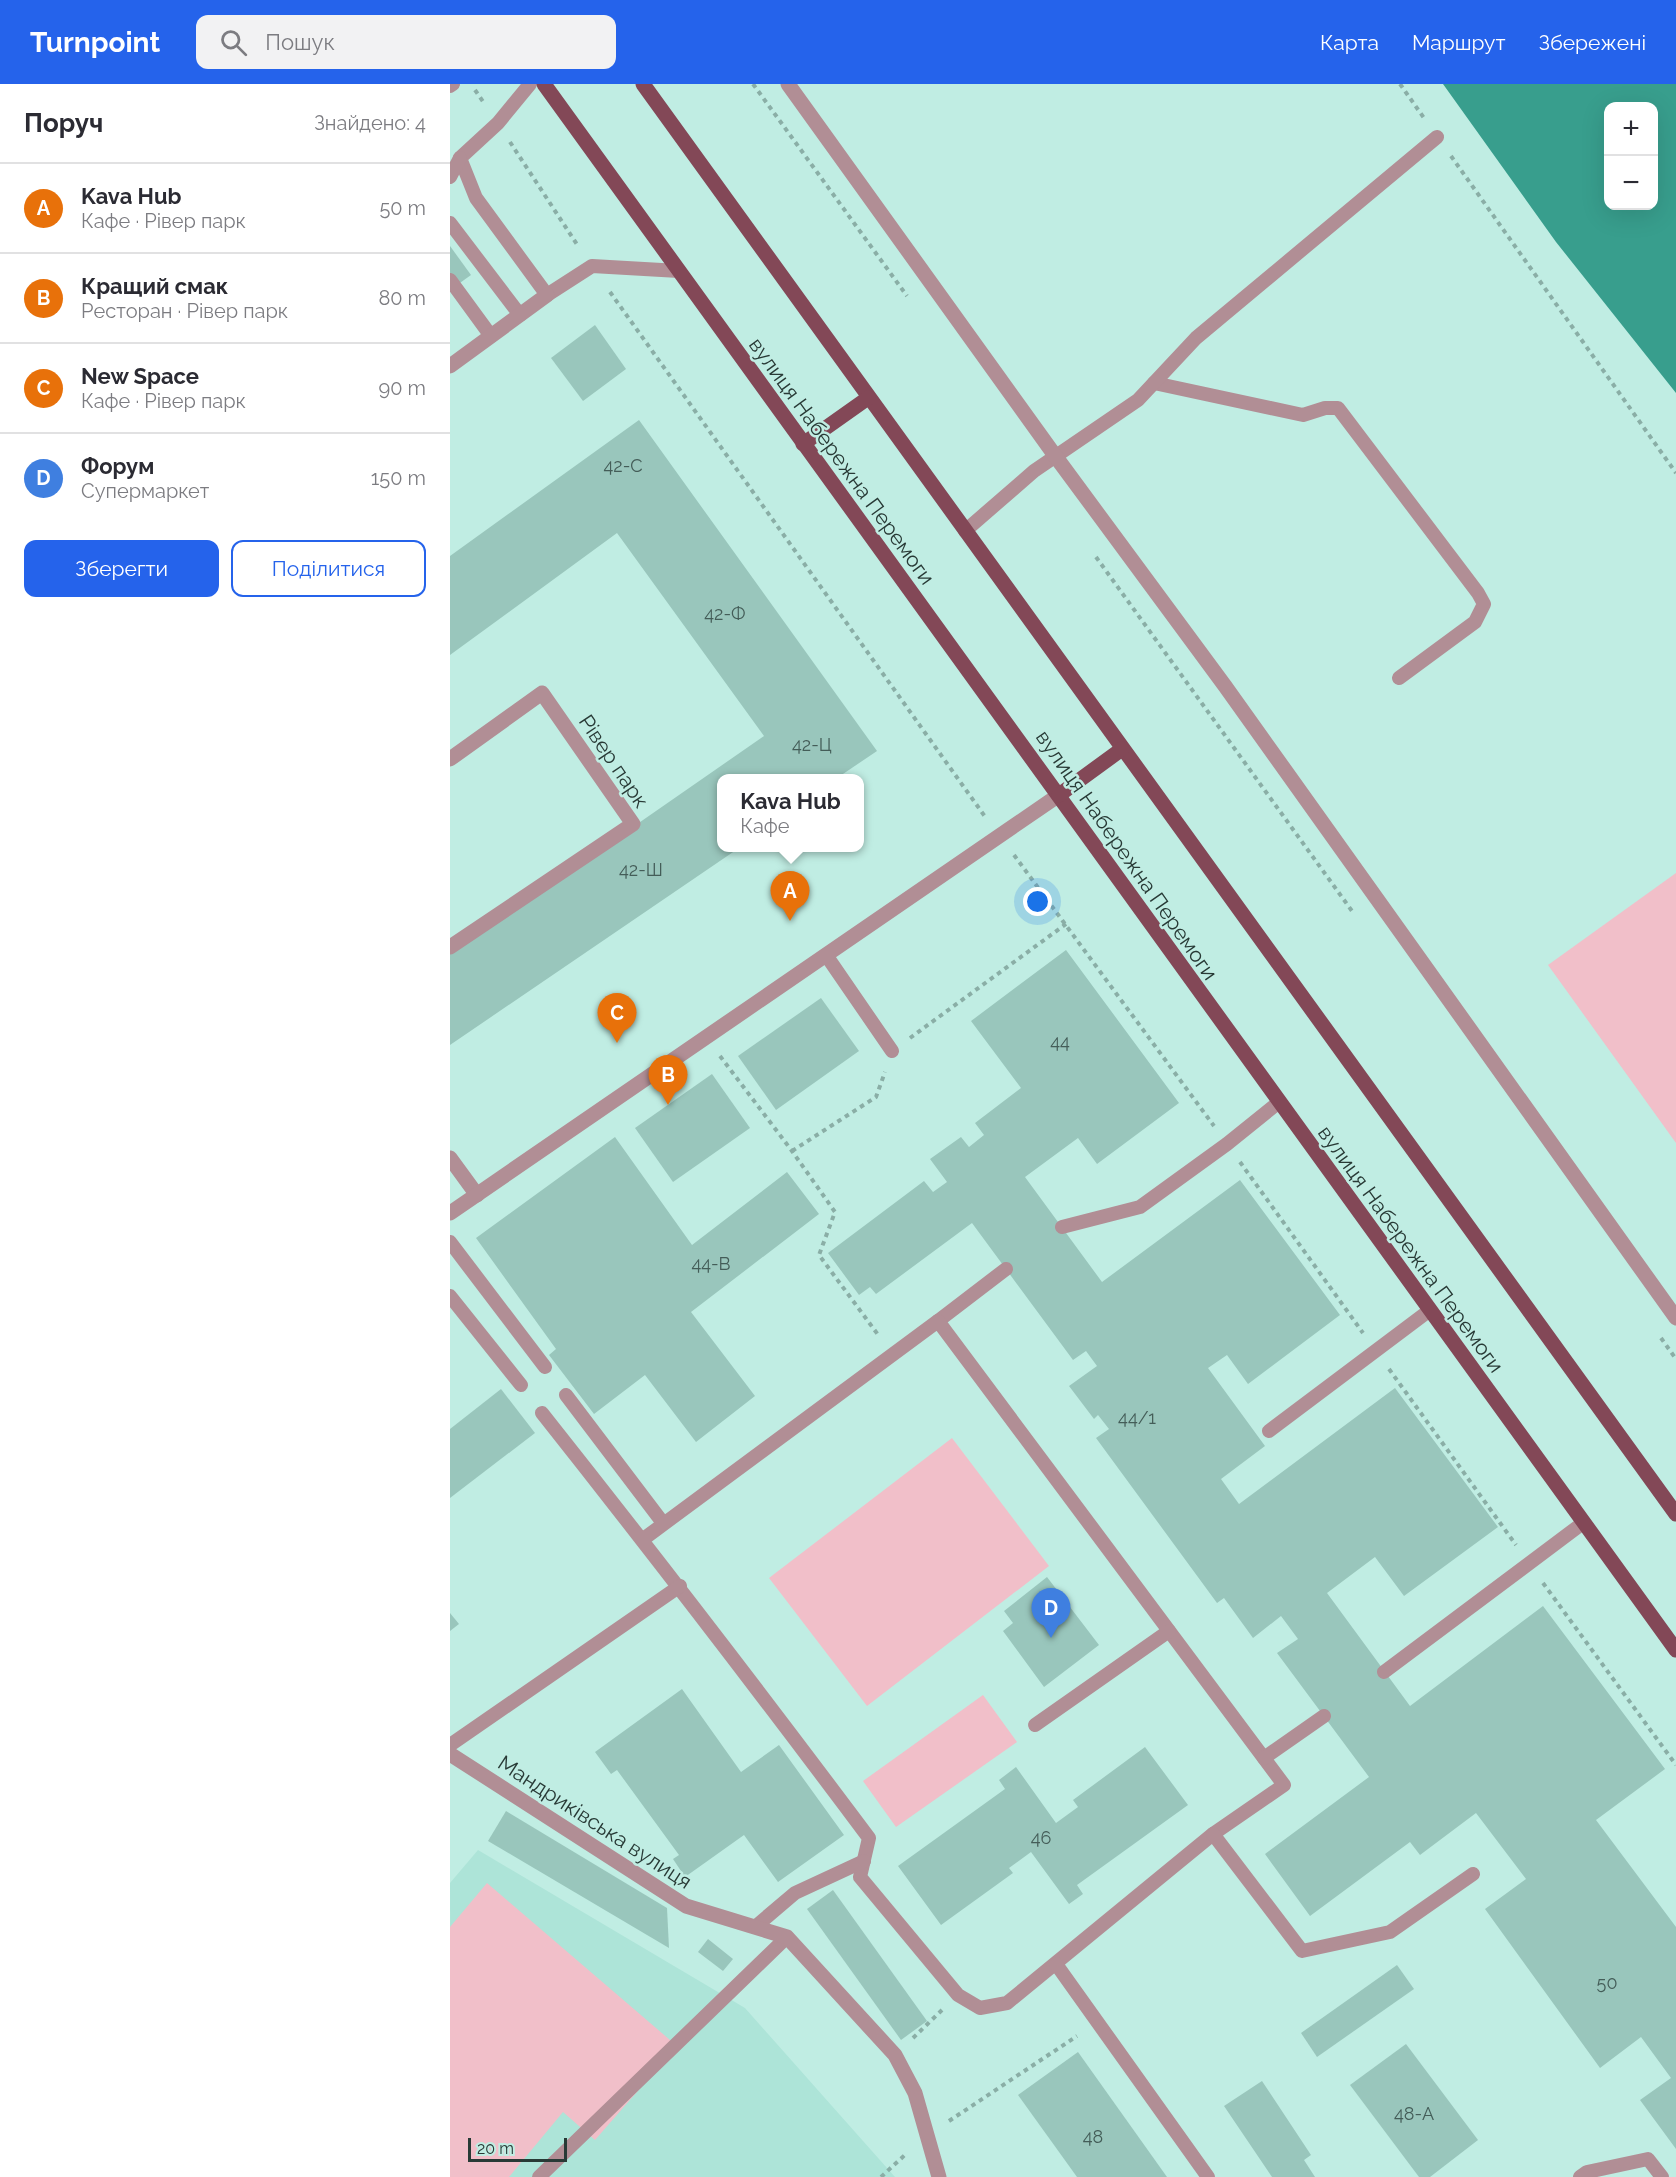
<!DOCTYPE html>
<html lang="uk">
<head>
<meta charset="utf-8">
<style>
	body { margin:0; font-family:Raleway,sans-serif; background:#f2f2f3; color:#2b2b33 }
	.controls { position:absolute; right:18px; top:18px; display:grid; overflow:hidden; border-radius:12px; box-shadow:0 6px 24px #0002 }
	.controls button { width:54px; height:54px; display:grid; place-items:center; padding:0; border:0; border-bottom:2px solid #e1e1e2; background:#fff; color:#2b2b33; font:30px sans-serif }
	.scale { position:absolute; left:18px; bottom:15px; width:99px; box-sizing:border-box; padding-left:6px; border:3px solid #283a36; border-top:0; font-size:16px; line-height:21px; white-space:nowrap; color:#283a36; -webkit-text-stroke:4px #c0ede3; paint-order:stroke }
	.you { position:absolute; left:588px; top:818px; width:21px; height:21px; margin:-15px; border:4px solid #fff; border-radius:50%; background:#1a73e8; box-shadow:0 0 0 9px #1a73e833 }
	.badge { display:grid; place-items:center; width:39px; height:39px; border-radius:50%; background:#2563eb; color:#fff; font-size:20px; font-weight:700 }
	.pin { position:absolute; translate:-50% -50px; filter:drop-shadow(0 2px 3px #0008) }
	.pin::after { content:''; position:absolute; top:32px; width:21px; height:18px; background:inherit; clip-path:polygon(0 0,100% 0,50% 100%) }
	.popup { position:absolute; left:267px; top:690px; width:147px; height:78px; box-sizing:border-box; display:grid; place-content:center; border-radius:12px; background:#fff; filter:drop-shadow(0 2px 4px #0005); font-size:20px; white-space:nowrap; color:#7c7c81 }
	.popup b { font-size:22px; color:#2b2b33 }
	.popup::after { content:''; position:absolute; left:50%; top:100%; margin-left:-12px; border:12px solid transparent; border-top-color:#fff }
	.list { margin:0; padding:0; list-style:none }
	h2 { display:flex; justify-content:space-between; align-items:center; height:78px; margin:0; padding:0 24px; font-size:26px }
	h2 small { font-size:20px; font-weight:400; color:#7c7c81 }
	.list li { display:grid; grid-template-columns:39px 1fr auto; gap:18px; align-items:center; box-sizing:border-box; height:90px; padding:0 24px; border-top:2px solid #e1e1e2 }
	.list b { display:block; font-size:22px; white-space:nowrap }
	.list p { margin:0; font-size:20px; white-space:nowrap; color:#7c7c81 }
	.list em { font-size:20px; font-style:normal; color:#7c7c81 }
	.actions { display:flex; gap:12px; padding:18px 24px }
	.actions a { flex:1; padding:14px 0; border:2px solid #2563eb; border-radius:12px; text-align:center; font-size:21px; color:#2563eb }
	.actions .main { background:#2563eb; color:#fff }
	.icon { flex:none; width:33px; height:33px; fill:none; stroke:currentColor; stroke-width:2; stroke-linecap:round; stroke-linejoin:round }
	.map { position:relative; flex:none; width:1226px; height:2093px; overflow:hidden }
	header { display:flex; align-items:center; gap:36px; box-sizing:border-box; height:84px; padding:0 30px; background:#2563eb; color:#fff }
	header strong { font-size:28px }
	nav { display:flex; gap:33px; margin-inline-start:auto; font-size:21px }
	.search { width:420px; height:54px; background:#f2f2f3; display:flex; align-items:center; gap:15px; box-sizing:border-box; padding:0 21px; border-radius:12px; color:#7c7c81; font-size:22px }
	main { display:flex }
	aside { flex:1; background:#fff }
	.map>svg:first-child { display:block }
</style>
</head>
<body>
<header>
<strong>Turnpoint</strong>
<div class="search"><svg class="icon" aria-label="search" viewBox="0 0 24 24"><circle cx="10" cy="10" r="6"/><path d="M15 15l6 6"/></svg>Пошук</div>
<nav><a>Карта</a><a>Маршрут</a><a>Збережені</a></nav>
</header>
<main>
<aside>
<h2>Поруч<small>Знайдено: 4</small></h2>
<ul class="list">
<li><span class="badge" style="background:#e8710a">A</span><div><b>Kava Hub</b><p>Кафе · Рівер парк</p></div><em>50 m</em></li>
<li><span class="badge" style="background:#e8710a">B</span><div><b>Кращий смак</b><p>Ресторан · Рівер парк</p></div><em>80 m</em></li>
<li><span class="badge" style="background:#e8710a">C</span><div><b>New Space</b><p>Кафе · Рівер парк</p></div><em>90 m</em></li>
<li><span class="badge" style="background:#3f7fe0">D</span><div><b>Форум</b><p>Супермаркет</p></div><em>150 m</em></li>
</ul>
<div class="actions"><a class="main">Зберегти</a><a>Поділитися</a></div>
</aside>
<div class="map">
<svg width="1226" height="2093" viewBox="0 0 1226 2093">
	<rect width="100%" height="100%" fill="#c0ede3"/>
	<polygon fill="#ade4d8" points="28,1766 295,1924 445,2093 1,2093 0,1799"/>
	<g fill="#f1bfc9">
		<polygon points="1226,789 1226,1059 1098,881"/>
		<polygon points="502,1354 599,1482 417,1622 319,1494"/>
		<polygon points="533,1611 567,1658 446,1743 413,1697"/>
		<polygon points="37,1799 227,1962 145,2056 113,2028 59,2093 0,2093 0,1843"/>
	</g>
	<path fill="#389e8d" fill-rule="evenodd" d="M993,0H1226V309L1106,158ZM1158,22H1204V122H1158Z"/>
	<g fill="#99c6bc">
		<polygon points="0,162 21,191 0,206"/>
		<polygon points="145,241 176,285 133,317 101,274"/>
		<polygon points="189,336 427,667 387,694 271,694 271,764 289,764 0,961 0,870 314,652 167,449 0,571 0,472"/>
		<polygon points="616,866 729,1019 647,1080 628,1054 575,1093 652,1198 790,1096 890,1231 798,1300 777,1271 758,1284 815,1362 771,1395 789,1420 945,1304 1048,1443 954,1512 925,1473 877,1509 960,1622 1093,1522 1215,1685 1146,1736 1226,1843 1226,2065 1190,2016 1221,1994 1191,1953 1150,1984 1035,1825 1076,1795 1026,1729 970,1771 960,1758 860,1832 815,1770 919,1693 827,1569 848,1555 831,1532 803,1554 774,1514 767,1519 646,1354 659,1345 648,1331 644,1335 619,1302 647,1282 636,1267 623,1276 522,1139 426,1210 420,1203 409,1211 378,1169 474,1097 483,1108 497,1098 480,1075 511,1053 519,1063 534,1051 525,1039 571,1004 521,937"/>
		<polygon points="371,914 409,967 326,1026 288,972"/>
		<polygon points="262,990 300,1044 223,1098 185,1044"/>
		<polygon points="165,1053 242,1161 337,1088 369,1130 241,1228 305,1312 246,1358 195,1291 144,1330 99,1271 106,1265 26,1154"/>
		<polygon points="51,1305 85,1349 0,1414 0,1345"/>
		<polygon points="597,1493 649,1561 594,1603 553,1547 563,1539 554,1527"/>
		<polygon points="0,1529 9,1540 0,1547"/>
		<polygon points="232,1605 291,1688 329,1661 394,1751 328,1798 294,1751 235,1793 223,1775 229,1771 167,1686 161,1690 145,1668"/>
		<polygon points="695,1663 738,1721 627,1801 633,1810 619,1820 581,1768 559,1784 563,1789 491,1841 448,1782 555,1705 549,1696 566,1683 606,1739 628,1723 623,1716"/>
		<polygon points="56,1727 217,1824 219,1864 38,1757"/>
		<polygon points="383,1806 477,1937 451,1956 357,1825"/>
		<polygon points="258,1855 283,1875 273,1887 248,1868"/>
		<polygon points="947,1881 964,1905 867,1973 851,1949"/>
		<polygon points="956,1960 1028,2056 980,2093 969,2093 900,2001"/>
		<polygon points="628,1968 717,2093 627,2093 568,2011"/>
		<polygon points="812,1997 861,2071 854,2076 865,2093 822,2093 774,2022"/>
	</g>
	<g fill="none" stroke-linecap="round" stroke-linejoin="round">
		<g stroke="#8aaea6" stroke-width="4" stroke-dasharray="4.5 4.5" stroke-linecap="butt">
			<polyline points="303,0 457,212"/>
			<polyline points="950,0 974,34"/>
			<polyline points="25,6 34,19"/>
			<polyline points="60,58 128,162"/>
			<polyline points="1001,72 1226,389"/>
			<polyline points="160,208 536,734"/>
			<polyline points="646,473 902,827"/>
			<polyline points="564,771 764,1042"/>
			<polyline points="460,954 616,840"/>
			<polyline points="270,972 342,1067 385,1128 369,1171 429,1252"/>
			<polyline points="342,1067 426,1013 435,988"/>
			<polyline points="790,1078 913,1249"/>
			<polyline points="1211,1254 1226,1275"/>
			<polyline points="939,1285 1066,1461"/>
			<polyline points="1093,1499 1226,1681"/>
			<polyline points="463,1954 492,1926"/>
			<polyline points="499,2037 627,1952"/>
			<polyline points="431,2093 457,2069"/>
		</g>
		<g stroke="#b18e95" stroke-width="14">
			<polyline points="80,0 48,39 10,74 26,114 97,211 142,182 229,187"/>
			<polyline points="0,2 3,0"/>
			<polyline points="0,93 10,74"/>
			<polyline points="0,139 70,231"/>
			<polyline points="0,196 41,252"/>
			<polyline points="704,299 853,331 875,324 888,324 1028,509 1034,520 1025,538 949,594"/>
			<polyline points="515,447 584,387 688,316 746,254 987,53"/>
			<polyline points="376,871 442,967"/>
			<polyline points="612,1143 690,1123 777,1060 829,1018"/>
			<polyline points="0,1158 95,1283"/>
			<polyline points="0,1212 71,1301"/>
			<polyline points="488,1237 556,1185"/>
			<polyline points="116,1311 213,1439"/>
			<path d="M92,1329C203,1469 312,1611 419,1754L410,1793L508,1911L530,1924L557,1919L763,1750L834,1701L488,1237L192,1456"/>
			<polyline points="819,1347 980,1226"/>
			<polyline points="934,1588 1133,1439"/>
			<polyline points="585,1641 719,1547"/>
			<polyline points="0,1661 230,1502"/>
			<polyline points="814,1674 874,1632"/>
			<polyline points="763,1750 852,1867 940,1848 1023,1790"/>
			<polyline points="305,1843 345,1809 414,1777"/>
			<polyline points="606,1880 758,2093"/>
			<polyline points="89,2093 337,1853"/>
			<polyline points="1130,2093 1137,2088 1198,2075 1212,2093"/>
		</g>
		<g stroke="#b18e95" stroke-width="15">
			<polyline points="338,0 606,373 775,602 1226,1234"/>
			<polyline points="0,282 97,211"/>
			<polyline points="0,675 92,609 183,740 0,863"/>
			<polyline points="0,1074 27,1111"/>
			<polyline points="0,1129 609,711"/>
			<polyline points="0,1670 236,1822 337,1853 445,1971 465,2009 489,2093"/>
		</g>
		<g stroke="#834857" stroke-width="15">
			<polyline points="94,0 1226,1566"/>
			<polyline points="193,0 1226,1430"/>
			<polyline points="353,360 418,314"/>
			<polyline points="609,711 672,665"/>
		</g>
	</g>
	<g text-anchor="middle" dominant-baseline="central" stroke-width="5" stroke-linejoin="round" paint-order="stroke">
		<g font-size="18" fill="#445d58">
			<text x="173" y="381">42-С</text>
			<text x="275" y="529">42-Ф</text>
			<text x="362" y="660">42-Ц</text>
			<text x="191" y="785">42-Ш</text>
			<text x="610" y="957">44</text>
			<text x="261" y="1179">44-В</text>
			<text x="687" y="1333">44/1</text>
			<text x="591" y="1753">46</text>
			<text x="1157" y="1898">50</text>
			<text x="964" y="2029">48-А</text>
			<text x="643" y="2052">48</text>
		</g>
		<g font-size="21" fill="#283a36" stroke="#c0ede3">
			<text transform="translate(392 377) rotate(54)">вулиця Набережна Перемоги</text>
			<text transform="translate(164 677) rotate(56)">Рівер парк</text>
			<text transform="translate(677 771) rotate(55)">вулиця Набережна Перемоги</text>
			<text transform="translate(961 1165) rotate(54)">вулиця Набережна Перемоги</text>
			<text transform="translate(145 1738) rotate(33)">Мандриківська вулиця</text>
		</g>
	</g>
</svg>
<div class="controls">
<button>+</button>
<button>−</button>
</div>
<div class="scale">20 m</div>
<div class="you"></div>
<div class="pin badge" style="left:340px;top:837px;background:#e8710a">A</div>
<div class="popup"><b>Kava Hub</b>Кафе</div>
<div class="pin badge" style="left:218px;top:1021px;background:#e8710a">B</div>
<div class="pin badge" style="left:167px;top:959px;background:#e8710a">C</div>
<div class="pin badge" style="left:601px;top:1554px;background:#3f7fe0">D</div>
</div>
</main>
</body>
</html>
